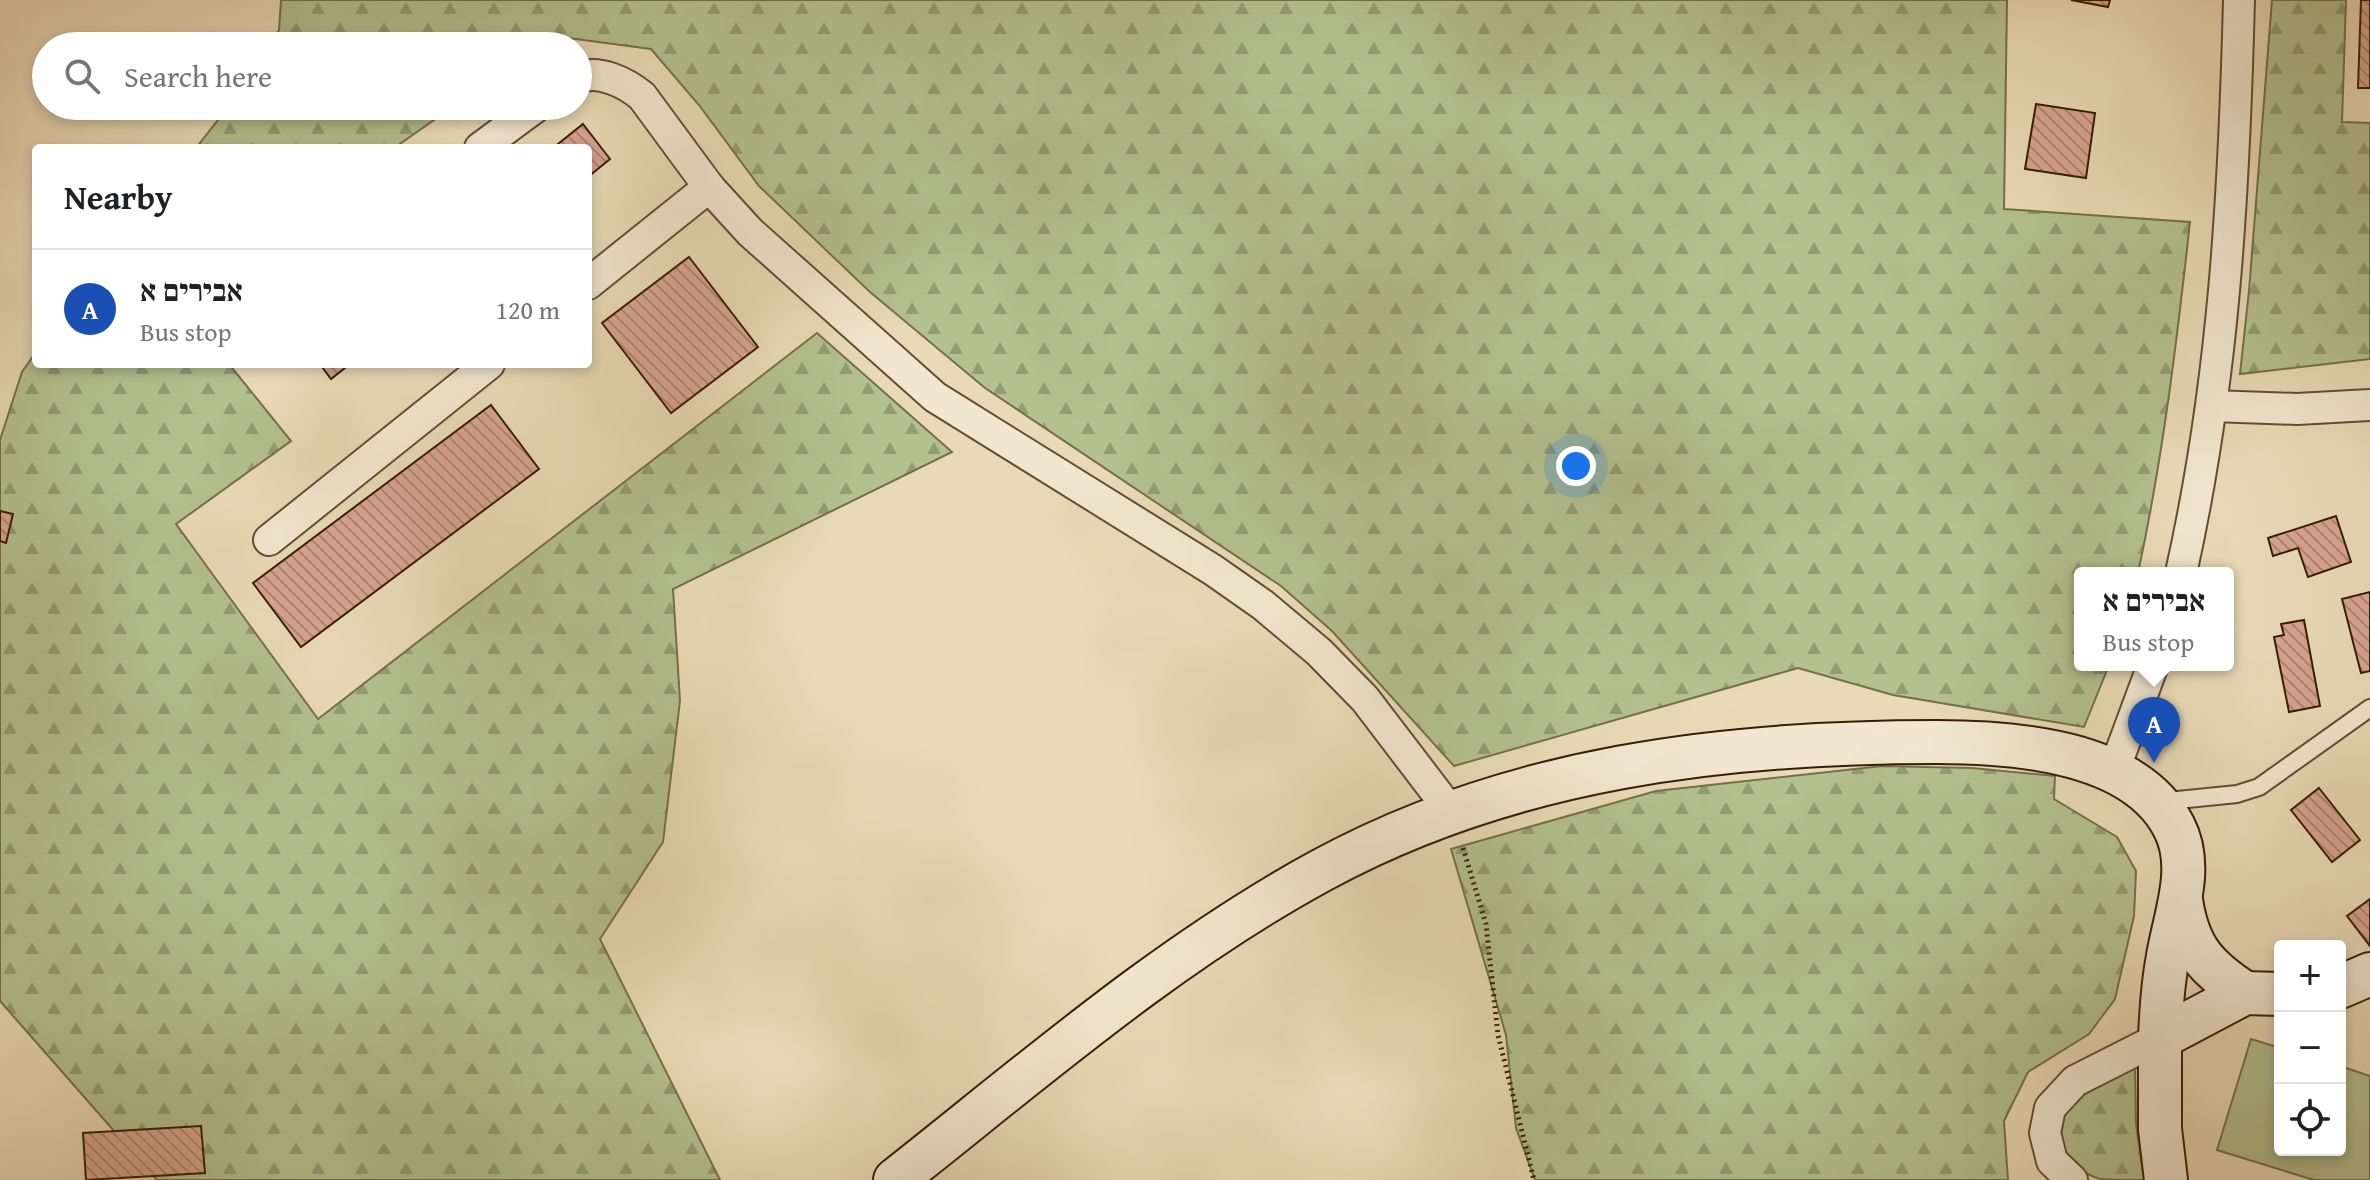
<!DOCTYPE html>
<html lang="en">
<head>
<meta charset="utf-8">
<style>
	body { margin:0; font-family:"Gentium Book Plus","Frank Ruhl Libre",serif; background:#f6f6f6; color:#202124 }
	.controls { position:absolute; right:24px; bottom:24px; display:grid; overflow:hidden; border-radius:8px; box-shadow:0 4px 12px #0003 }
	.controls button { width:72px; height:72px; display:grid; place-items:center; padding:0; border:0; border-bottom:2px solid #e0e0e0; background:#fff; color:#202124; font:40px sans-serif }
	.you { position:absolute; left:1576px; top:466px; width:28px; height:28px; margin:-20px; border:6px solid #fff; border-radius:50%; background:#1a73e8; box-shadow:0 0 0 12px #1a73e833 }
	.badge { display:grid; place-items:center; width:52px; height:52px; border-radius:50%; background:#111827; color:#fff; font-size:26px; font-weight:700 }
	.pin { position:absolute; translate:-50% -66px; filter:drop-shadow(0 2px 4px #0008) }
	.pin::after { content:''; position:absolute; top:42px; width:28px; height:24px; background:inherit; clip-path:polygon(0 0,100% 0,50% 100%) }
	.popup { position:absolute; left:2074px; top:567px; width:160px; height:104px; box-sizing:border-box; display:grid; place-content:center; border-radius:8px; background:#fff; filter:drop-shadow(0 2px 6px #0005); font-size:26px; white-space:nowrap; color:#757577 }
	.popup b { font-size:30px; color:#202124 }
	.popup::after { content:''; position:absolute; left:50%; top:100%; margin-left:-16px; border:16px solid transparent; border-top-color:#fff }
	.list { margin:0; padding:0; list-style:none }
	h2 { display:flex; justify-content:space-between; align-items:center; height:104px; margin:0; padding:0 32px; font-size:34px }
	h2 small { font-size:26px; font-weight:400; color:#757577 }
	.list li { display:grid; grid-template-columns:52px 1fr auto; gap:24px; align-items:center; box-sizing:border-box; height:120px; padding:0 32px; border-top:2px solid #e0e0e0 }
	.list b { display:block; font-size:30px; white-space:nowrap }
	.list p { margin:0; font-size:26px; white-space:nowrap; color:#757577 }
	.list em { font-size:26px; font-style:normal; color:#757577 }
	.icon { flex:none; width:44px; height:44px; fill:none; stroke:currentColor; stroke-width:2; stroke-linecap:round; stroke-linejoin:round }
	.map { position:relative; flex:none; width:2370px; height:1180px; overflow:hidden }
	.search { position:absolute; background:#fff; box-shadow:0 4px 12px #0003; left:32px; top:32px; width:560px; height:88px; display:flex; align-items:center; gap:20px; box-sizing:border-box; padding:0 28px; border-radius:44px; color:#757577; font-size:30px }
	.panel { position:absolute; background:#fff; box-shadow:0 4px 12px #0003; left:32px; top:144px; width:560px; height:224px; border-radius:8px }
	.map>svg:first-child { display:block }
</style>
</head>
<body>
<div class="map">
<svg width="2370" height="1180" viewBox="0 0 2370 1180">
	<defs>
		<pattern id="forest-firs" width="22" height="20" patternUnits="userSpaceOnUse" patternTransform="scale(2)"><rect width="22" height="20" fill="#b3c090"/><path d="M5 1l3.5 6h-7zM16 11l3.5 6h-7z" fill="#929b74"/></pattern>
		<pattern id="building-back-hatch" width="6" height="6" patternUnits="userSpaceOnUse" patternTransform="scale(2)"><rect width="6" height="6" fill="#d7a491"/><path d="M-1 5l2 2M0 0l6 6M5-1l2 2" fill="none" stroke="#af8574"/></pattern>
	</defs>
	<rect width="100%" height="100%" fill="#e9dab7"/>
	<filter id="stains"><feTurbulence type="fractalNoise" baseFrequency=".0025" numOctaves="4"/><feColorMatrix values="0 0 0 0 .2 0 0 0 0 .09 0 0 0 0 .02 0 0 0 .5 -.17"/></filter>
	<radialGradient id="worn" r=".72"><stop offset=".6" stop-color="#630" stop-opacity="0"/><stop offset="1" stop-color="#630" stop-opacity=".3"/></radialGradient>
	<g fill="url(#forest-firs)" stroke="#756f4b" stroke-width="2">
		<path d="M281,0H2007L2004,209L2190,222C2177,340 2163,457 2138,573H2080V665H2109L2084,727L1893,695L1798,668L1454,766L1332,631L1281,586L985,388L870,292L759,186L699,105L651,49L553,36L539,46H269L279,30Z"/>
		<polygon points="2272,0 2346,0 2342,122 2370,123 2370,359 2240,374 2249,291"/>
		<polygon points="229,106 454,106 394,148 196,148"/>
		<polygon points="817,333 952,452 673,589 680,701 663,842 600,939 720,1180 157,1180 0,1001 0,440 22,372 36,352 36,364 229,364 291,441 176,524 318,719"/>
		<polygon points="1882,766 1972,768 2055,776 2054,799 2117,837 2136,871 2134,916 2115,999 2089,1034 2028,1072 2004,1121 2008,1180 1535,1180 1516,1128 1506,1035 1451,849 1656,791"/>
		<path d="M2135,1066L2136,1124L2144,1180C2130,1180 2113,1180 2100,1179C2063,1168 2048,1129 2075,1100C2090,1084 2116,1076 2135,1066Z"/>
	</g>
	<polygon fill="#b3c090" stroke="#756f4b" stroke-width="2" points="2251,1039 2280,1048 2280,1150 2340,1150 2340,1066 2370,1076 2370,1180 2314,1180 2217,1150"/>
	<g fill="url(#building-back-hatch)" stroke="#371e06" stroke-width="2">
		<polygon points="2071,0 2110,0 2108,7"/>
		<polygon points="2361,0 2370,0 2370,88 2358,88"/>
		<polygon points="2036,104 2095,113 2086,178 2025,169"/>
		<polygon points="583,124 610,159 588,177 588,148 553,148"/>
		<polygon points="689,257 758,347 671,413 602,323"/>
		<polygon points="320,364 350,364 331,379"/>
		<polygon points="491,405 539,469 301,647 253,583"/>
		<polygon points="0,511 13,514 6,543 0,541"/>
		<polygon points="2336,516 2351,562 2308,577 2298,548 2273,556 2268,538"/>
		<polygon points="2370,592 2370,671 2361,673 2342,599"/>
		<polygon points="2304,620 2320,706 2289,712 2274,637 2284,635 2281,624"/>
		<polygon points="2319,788 2360,840 2332,862 2291,810"/>
		<polygon points="2370,899 2370,946 2347,916"/>
		<polygon points="201,1126 205,1173 86,1180 83,1133"/>
	</g>
	<g fill="none" stroke-linecap="round" stroke-linejoin="round">
		<g stroke="#644d32" stroke-width="20">
			<polyline id="lane" points="2158,802 2237,794 2259,787 2370,708"/>
		</g>
		<g stroke="#644d32" stroke-width="34">
			<g id="street">
				<path d="M578,78C599,69 626,83 642,96L709,187L750,232L935,397L1213,570L1263,605L1319,652L1365,699L1452,813"/>
				<polyline points="480,148 537,106"/>
				<polyline points="588,284 709,187"/>
				<polyline points="2212,406 2297,409 2370,405"/>
				<polyline points="269,540 489,364"/>
				<path d="M2181,573C2224,381 2234,196 2239,0"/>
				<polyline points="2113,773 2153,665"/>
				<polyline points="2072,1180 2052,1161 2045,1133 2050,1108 2075,1081 2160,1038"/>
			</g>
		</g>
		<g stroke="#371e06" stroke-width="46">
			<g id="secondary">
				<path d="M2181,900C2188,948 2206,968 2245,993"/>
				<polyline points="2340,987 2370,974"/>
				<path d="M895,1180C1032,1072 1167,954 1322,870C1512,767 1724,742 1937,742C2013,742 2135,750 2174,827C2195,867 2175,915 2168,956C2163,983 2161,1011 2160,1038"/>
				<polyline points="2166,1180 2160,1129 2160,1038 2245,993 2280,994"/>
			</g>
		</g>
		<polyline stroke="#371e06" stroke-width="5" stroke-dasharray="2 4" stroke-linecap="butt" points="1463,848 1486,924 1498,1035 1534,1180"/>
		<use href="#lane" stroke="#f1e7d0" stroke-width="16"/>
		<use href="#street" stroke="#f1e7d0" stroke-width="30"/>
		<use href="#secondary" stroke="#f1e7d0" stroke-width="42"/>
	</g>
	<rect width="100%" height="100%" filter="url(#stains)"/>
	<rect width="100%" height="100%" fill="url(#worn)"/>
</svg>
<div class="controls">
<button>+</button>
<button>−</button>
<button><svg class="icon" aria-label="locate" viewBox="0 0 24 24"><circle cx="12" cy="12" r="6"/><path d="M12 2v4M12 18v4M2 12h4M18 12h4"/></svg></button>
</div>
<div class="you"></div>
<div class="pin badge" style="left:2154px;top:763px;background:#1a4fb4">A</div>
<div class="popup"><b>אבירים א</b>Bus stop</div>
<div class="search"><svg class="icon" aria-label="search" viewBox="0 0 24 24"><circle cx="10" cy="10" r="6"/><path d="M15 15l6 6"/></svg>Search here</div>
<section class="panel">
<h2>Nearby<small></small></h2>
<ul class="list">
<li><span class="badge" style="background:#1a4fb4">A</span><div><b>אבירים א</b><p>Bus stop</p></div><em>120 m</em></li>
</ul>
</section>
</div>
</body>
</html>
